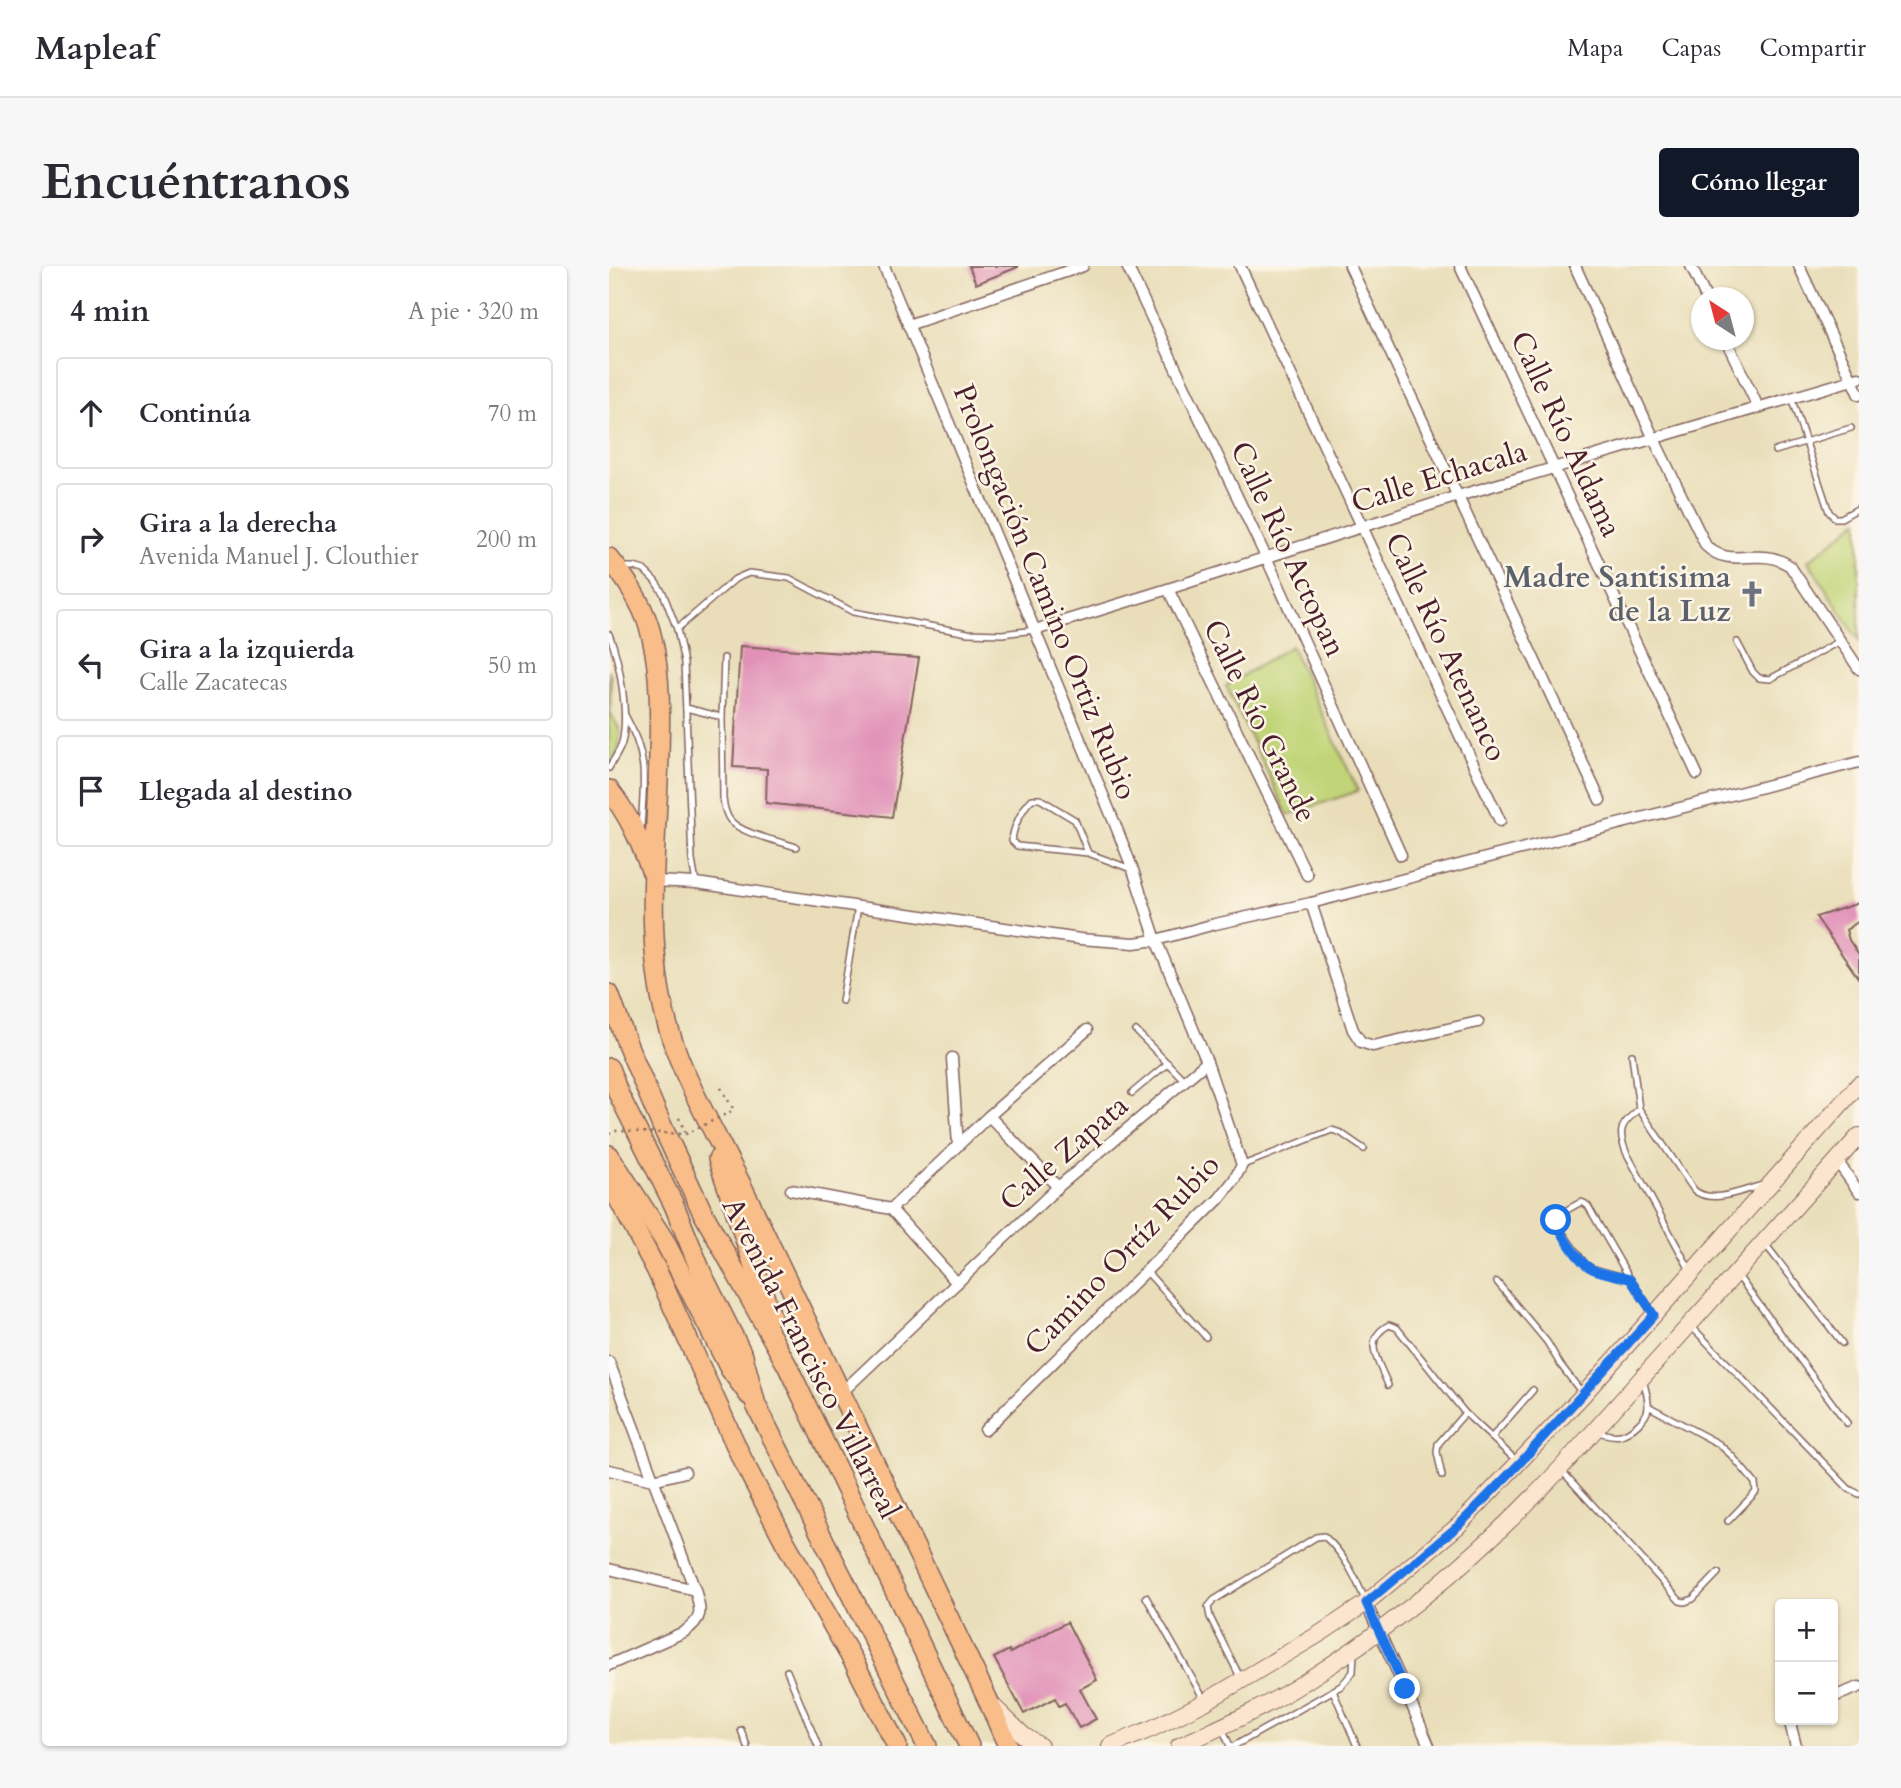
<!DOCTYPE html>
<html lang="es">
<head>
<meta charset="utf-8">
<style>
	body { margin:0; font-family:Cardo,serif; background:#f7f7f7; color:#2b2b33 }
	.controls { position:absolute; right:21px; bottom:21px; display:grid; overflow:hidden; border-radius:7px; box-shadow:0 2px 5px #0004 }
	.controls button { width:63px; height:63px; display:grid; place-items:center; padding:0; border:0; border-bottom:2px solid #e1e1e2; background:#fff; color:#2b2b33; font:35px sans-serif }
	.compass { position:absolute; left:1082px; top:21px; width:63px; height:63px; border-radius:50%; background:#fff; box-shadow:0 2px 5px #0004; rotate:324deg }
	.stop { position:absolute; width:21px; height:21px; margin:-16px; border:5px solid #1a73e8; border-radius:50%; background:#fff }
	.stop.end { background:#1a73e8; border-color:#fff; box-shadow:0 2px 7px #0008 }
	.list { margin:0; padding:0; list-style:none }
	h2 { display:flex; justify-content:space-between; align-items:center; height:91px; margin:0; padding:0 28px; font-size:30px }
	h2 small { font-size:23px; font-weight:400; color:#7c7c81 }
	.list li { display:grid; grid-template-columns:46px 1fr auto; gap:21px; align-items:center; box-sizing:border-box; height:112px; margin:0 14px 14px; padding:0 14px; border:2px solid #e1e1e2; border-radius:7px }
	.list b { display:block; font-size:26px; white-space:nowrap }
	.list p { margin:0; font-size:23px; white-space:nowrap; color:#7c7c81 }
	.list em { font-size:23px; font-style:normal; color:#7c7c81 }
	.icon { flex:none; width:38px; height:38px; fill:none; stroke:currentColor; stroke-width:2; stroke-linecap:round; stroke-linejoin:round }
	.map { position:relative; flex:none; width:1250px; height:1480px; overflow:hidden; border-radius:7px }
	header { display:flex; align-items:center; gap:42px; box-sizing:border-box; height:98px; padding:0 35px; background:#fff; border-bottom:2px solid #e1e1e2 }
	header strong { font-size:33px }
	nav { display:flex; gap:38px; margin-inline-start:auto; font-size:24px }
	.intro { display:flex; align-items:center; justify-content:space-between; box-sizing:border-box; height:168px; padding:0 42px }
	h1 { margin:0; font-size:49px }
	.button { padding:18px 32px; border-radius:7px; background:#111827; color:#fff; font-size:24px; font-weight:700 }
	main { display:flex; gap:42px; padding:0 42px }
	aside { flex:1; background:#fff; border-radius:7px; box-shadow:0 2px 5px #0004 }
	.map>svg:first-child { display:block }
</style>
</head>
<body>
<header>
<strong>Mapleaf</strong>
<nav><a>Mapa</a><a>Capas</a><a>Compartir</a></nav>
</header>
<div class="intro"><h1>Encuéntranos</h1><a class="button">Cómo llegar</a></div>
<main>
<aside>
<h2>4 min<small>A pie · 320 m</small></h2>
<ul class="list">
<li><svg class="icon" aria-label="ahead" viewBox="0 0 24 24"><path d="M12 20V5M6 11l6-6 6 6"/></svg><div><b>Continúa</b></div><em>70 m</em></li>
<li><svg class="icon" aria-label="right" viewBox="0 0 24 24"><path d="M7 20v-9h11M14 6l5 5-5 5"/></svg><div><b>Gira a la derecha</b><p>Avenida Manuel J. Clouthier</p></div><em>200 m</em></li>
<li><svg class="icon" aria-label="left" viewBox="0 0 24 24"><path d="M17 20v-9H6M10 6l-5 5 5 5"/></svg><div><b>Gira a la izquierda</b><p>Calle Zacatecas</p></div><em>50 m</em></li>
<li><svg class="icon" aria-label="arrive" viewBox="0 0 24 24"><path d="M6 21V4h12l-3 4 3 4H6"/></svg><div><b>Llegada al destino</b></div></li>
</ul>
</aside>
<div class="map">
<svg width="1250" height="1480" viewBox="0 0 1250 1480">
	<rect width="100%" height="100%" fill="#fcf5e5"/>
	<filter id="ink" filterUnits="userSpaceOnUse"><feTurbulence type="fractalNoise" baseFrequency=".0143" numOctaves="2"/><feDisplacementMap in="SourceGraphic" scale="14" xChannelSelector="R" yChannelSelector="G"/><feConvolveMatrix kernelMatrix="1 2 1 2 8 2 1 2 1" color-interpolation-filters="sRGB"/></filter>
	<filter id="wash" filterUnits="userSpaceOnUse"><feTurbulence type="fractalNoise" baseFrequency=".00686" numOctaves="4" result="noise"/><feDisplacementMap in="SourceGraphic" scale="28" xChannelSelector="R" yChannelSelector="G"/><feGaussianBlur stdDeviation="1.57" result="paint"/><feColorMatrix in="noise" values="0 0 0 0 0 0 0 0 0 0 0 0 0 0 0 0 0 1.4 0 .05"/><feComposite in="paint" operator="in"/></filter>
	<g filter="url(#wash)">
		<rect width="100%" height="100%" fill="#e9deb9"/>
		<g fill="#c1d477" stroke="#867a51" stroke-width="2">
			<polygon points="1250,254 1250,375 1199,295"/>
			<polygon points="682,380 749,525 679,549 617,420"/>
			<polygon points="0,404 2,411 1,446 11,464 10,480 4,495 0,496"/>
		</g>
		<g id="blocks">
			<g fill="#e191b8">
				<polygon points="360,0 409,0 409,1 367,18"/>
				<polygon points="131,380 310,392 283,551 157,537 158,503 124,501"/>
				<polygon points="1250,637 1250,655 1237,664 1240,674 1250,689 1250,713 1207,651"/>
				<polygon points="458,1356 488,1414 471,1423 487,1453 470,1462 456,1437 450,1440 446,1432 415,1448 385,1392 400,1384 401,1387"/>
			</g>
		</g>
	</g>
	<g filter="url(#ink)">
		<use href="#blocks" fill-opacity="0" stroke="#82625d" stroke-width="2"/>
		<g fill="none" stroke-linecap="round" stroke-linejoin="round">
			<g stroke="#82625d" stroke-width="8">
				<g id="lane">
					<polyline points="1182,131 1220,246 1226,252 1232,252 1250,242"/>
					<polyline points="1166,185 1242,162"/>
					<polyline points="13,301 25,301 35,304 46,315 54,327 68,363 75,397 83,594 87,617"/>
					<polyline points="68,363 126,313 140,307 180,312 244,346 359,367 393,368 426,364"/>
					<path d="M0,368C11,395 20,448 13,477C11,485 4,494 0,502"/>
					<polyline points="1128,376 1144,406 1150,412 1161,413 1231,375"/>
					<path d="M77,442L113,451L114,533C115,540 116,548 121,554C132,568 170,575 187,581"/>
					<path d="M16,449C40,492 35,514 32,561"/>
					<polyline points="113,451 115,392"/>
					<path d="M479,587L466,554L431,533H423C413,543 404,561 403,575L408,580L479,587L522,603"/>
					<polyline points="233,735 249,641"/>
					<polyline points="527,765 575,814"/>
					<path d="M1023,789L1030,843L1085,924C1102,939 1134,924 1154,919"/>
					<polyline points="523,827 559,797"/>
					<path d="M1030,843C1012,858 1008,864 1017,886L1081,1004"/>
					<polyline points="634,899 723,864 732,867 755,883"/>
					<polyline points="1157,979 1233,1077"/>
					<polyline points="537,1005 597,1071"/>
					<polyline points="1129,1010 1238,1157"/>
					<polyline points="1021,1013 982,1002 976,998 948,959 947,954 949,949 972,936 975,937 979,940 1021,1013 1043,1046"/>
					<polyline points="888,1016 938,1076 951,1098 973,1127"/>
					<polyline points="1083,1061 1240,1223 1250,1228"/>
					<path d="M779,1119C770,1096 752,1074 780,1059L788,1062L856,1147L909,1196"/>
					<polyline points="1039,1140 1110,1178 1123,1190 1146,1217 1147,1226 1119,1255"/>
					<path d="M989,1166C997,1168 1004,1171 1012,1169C1022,1166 1038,1153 1039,1142C1040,1132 1036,1122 1034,1114"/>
					<polyline points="883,1171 924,1124"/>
					<polyline points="953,1205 1071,1335 1076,1336 1084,1333 1109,1307"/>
					<polyline points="833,1210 828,1186 829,1178 856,1147"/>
					<polyline points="537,1331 596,1435"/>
					<polyline points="178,1405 209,1480"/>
					<path d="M631,1411L601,1351L599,1341L605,1334L707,1271L715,1270C735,1288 746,1310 756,1334"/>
					<polyline points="724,1425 748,1480"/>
					<polyline points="132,1464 138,1480"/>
					<polyline points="614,1464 621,1480"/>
					<polyline points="625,1480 732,1420 744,1406 745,1386"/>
				</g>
			</g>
			<g stroke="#82625d" stroke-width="13">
				<g id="street">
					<polyline points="275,0 506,558 524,604 547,674 598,796 633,899 625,914 610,933 376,1164"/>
					<polyline points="518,0 657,291 792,589"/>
					<polyline points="631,0 891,555"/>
					<polyline points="741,0 991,534"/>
					<polyline points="851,0 1088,508"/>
					<path d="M966,0L1045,173L1097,280C1124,305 1149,278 1181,300L1250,403"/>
					<polyline points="1082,0 1097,32"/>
					<polyline points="1190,0 1250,129"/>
					<polyline points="299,59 474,0"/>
					<polyline points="1117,74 1149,141"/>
					<polyline points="559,323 698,609"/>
					<polyline points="426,364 559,323 849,230 1250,112"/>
					<polyline points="46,615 87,617 471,673 525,677 547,674 606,658 702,637 1250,496"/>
					<polyline points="702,637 744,764 752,776 764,780 869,756"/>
					<polyline points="343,792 349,879"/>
					<polyline points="380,850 449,921"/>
					<polyline points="1228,895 1250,926"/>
					<polyline points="182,924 282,943 380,850 478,764"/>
					<polyline points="282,943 348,1017"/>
					<path d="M0,1096L86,1324C92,1345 95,1352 75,1366L0,1399"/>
					<polyline points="231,1128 449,921 598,796"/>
					<polyline points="0,1204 44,1214 76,1206"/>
					<polyline points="0,1303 86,1324"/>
					<polyline points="757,1337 796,1423 820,1480"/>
					<polyline points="1224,1431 1250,1421"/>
					<polyline points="1183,1454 1182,1461 1187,1480"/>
				</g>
			</g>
			<g stroke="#82625d" stroke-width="18">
				<g id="secondary">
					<polyline points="385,1441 414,1469 431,1480"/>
					<polyline points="501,1480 544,1462 596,1436 712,1367 757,1337 849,1260 974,1129 1250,818"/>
					<path d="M570,1480C612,1461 655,1442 694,1417C789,1357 875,1285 951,1203L1250,870"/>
				</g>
			</g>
			<g stroke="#82625d" stroke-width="22">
				<g id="highway">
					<path d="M0,292C18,314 37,344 43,372C52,410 51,451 50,489C48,572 36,659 54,741C66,797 96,848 122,899C133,919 142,939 152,960C227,1117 303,1274 378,1432L399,1480"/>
					<path d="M0,524C20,549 31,575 42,604"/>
					<polyline points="0,728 19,780 53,860 93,945 179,1101 360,1480"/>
					<polyline points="0,802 10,829 65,939 93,1008 134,1090 147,1139 318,1480"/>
					<polyline points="0,889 55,974 121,1103 140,1129"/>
					<polyline points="109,893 162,1050"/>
					<polyline points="0,915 47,1003 133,1193 175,1274 246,1398 288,1480"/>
				</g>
			</g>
			<g stroke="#82625d" stroke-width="2.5" stroke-dasharray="2 5" stroke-linecap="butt">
				<polyline points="112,822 125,844"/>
				<polyline points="70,852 77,868"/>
			</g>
			<use href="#lane" stroke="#fff" stroke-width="5"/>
			<use href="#street" stroke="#fff" stroke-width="10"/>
			<use href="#secondary" stroke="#fce5cf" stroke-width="16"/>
			<use href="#highway" stroke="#f8bd88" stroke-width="19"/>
			<polyline stroke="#82625d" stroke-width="2.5" stroke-dasharray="2 5" stroke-linecap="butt" points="0,868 7,865 77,868 125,844"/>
		</g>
	</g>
	<g fill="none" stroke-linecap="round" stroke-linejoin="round" filter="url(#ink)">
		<path stroke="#1a73e8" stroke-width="9" d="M796,1423L757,1337L849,1260L910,1198L1045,1049L1021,1013C1009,1010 994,1008 983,1003C970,997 951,967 947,954"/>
	</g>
	<defs>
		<g id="church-bare" transform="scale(2.1)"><path d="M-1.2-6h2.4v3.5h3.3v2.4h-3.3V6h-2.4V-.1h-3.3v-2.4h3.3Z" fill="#6b7280" stroke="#fcf5e5" stroke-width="2.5" paint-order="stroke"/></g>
	</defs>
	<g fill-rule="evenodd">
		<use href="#church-bare" x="1143" y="328"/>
	</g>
	<g text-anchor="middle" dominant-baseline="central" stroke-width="5" stroke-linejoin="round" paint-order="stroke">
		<g font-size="30" fill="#4a1f2b" stroke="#fcf5e5">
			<text transform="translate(957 168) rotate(65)">Calle Río Aldama</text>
			<text transform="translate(830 211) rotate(-17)">Calle Echacala</text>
			<text transform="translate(679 283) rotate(65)">Calle Río Actopan</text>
			<text transform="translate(436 326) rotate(68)">Prolongación Camino Ortiz Rubio</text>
			<text transform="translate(837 381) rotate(65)">Calle Río Atenanco</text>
			<text transform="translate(651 455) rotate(64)">Calle Río Grande</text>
			<text transform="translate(455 887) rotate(-41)">Calle Zapata</text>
			<text transform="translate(513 989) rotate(-46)">Camino Ortíz Rubio</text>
			<text transform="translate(202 1092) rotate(63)">Avenida Francisco Villarreal</text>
		</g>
		<g font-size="30" font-weight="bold" fill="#5b616d" stroke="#fcf5e5" text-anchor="end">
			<text x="1122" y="311">Madre Santisima<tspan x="1122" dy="34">de la Luz</tspan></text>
		</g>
	</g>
</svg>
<div class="controls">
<button>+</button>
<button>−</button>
</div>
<svg class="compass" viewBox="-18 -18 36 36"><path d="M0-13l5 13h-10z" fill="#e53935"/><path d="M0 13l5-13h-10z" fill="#7c7c81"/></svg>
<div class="stop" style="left:947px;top:954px"></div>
<div class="stop end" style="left:796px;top:1423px"></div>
</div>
</main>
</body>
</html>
